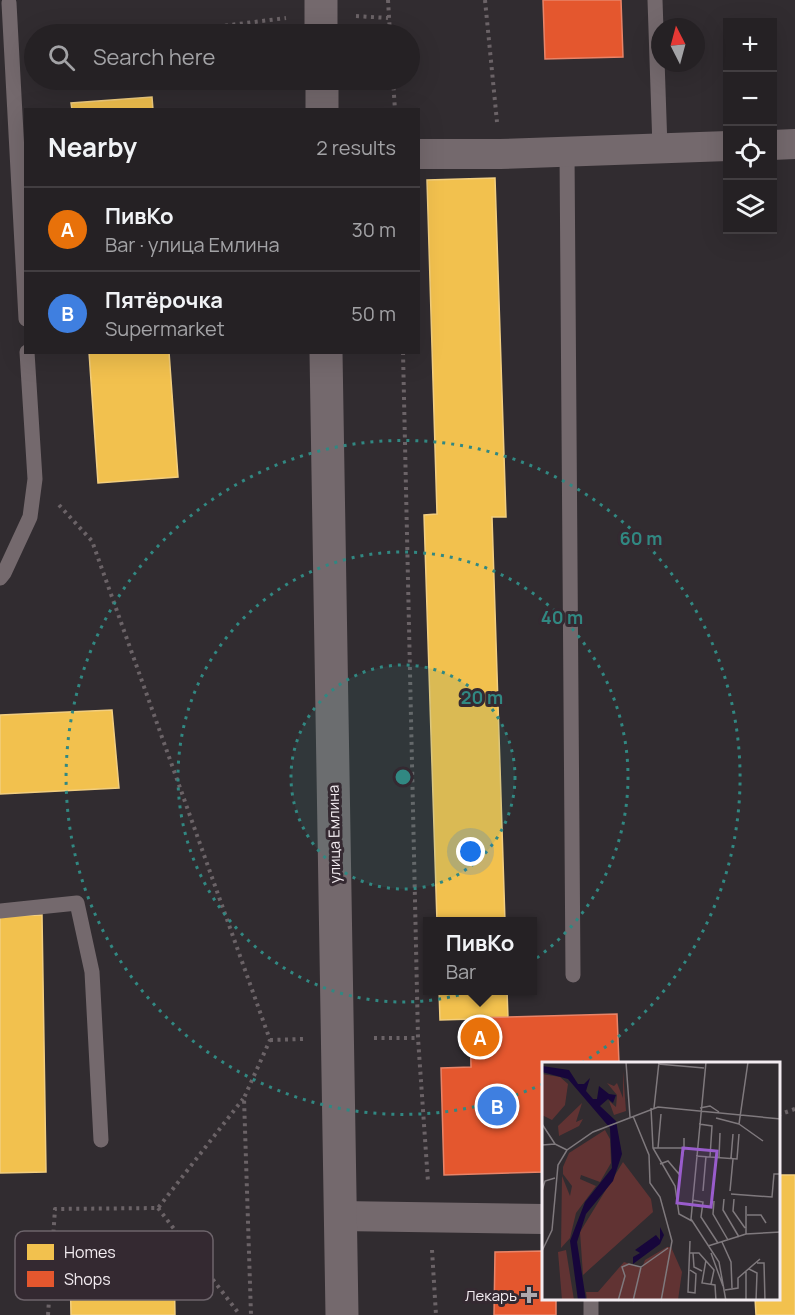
<!DOCTYPE html>
<html lang="en">
<head>
<meta charset="utf-8">
<style>
	body { margin:0; font-family:Manrope,sans-serif; background:#2d292c; color:#f1f3f6 }
	.controls { position:absolute; right:18px; top:18px; display:grid; overflow:hidden; border-radius:0px; box-shadow:0 6px 24px #0002 }
	.controls button { width:54px; height:54px; display:grid; place-items:center; padding:0; border:0; border-bottom:2px solid #423e41; background:#252124; color:#f1f3f6; font:30px sans-serif }
	.compass { position:absolute; left:651px; top:18px; width:54px; height:54px; border-radius:50%; background:#252124; box-shadow:0 6px 24px #0002; rotate:354deg }
	.you { position:absolute; left:471px; top:852px; width:21px; height:21px; margin:-15px; border:4px solid #fff; border-radius:50%; background:#1a73e8; box-shadow:0 0 0 9px #1a73e833 }
	.badge { display:grid; place-items:center; width:39px; height:39px; border-radius:50%; background:#afa9ad; color:#fff; font-size:20px; font-weight:700 }
	.pin { position:absolute; translate:-50% -50%; border:3px solid #fff; box-shadow:0 2px 6px #0006 }
	.popup { position:absolute; left:423px; top:917px; width:114px; height:78px; box-sizing:border-box; display:grid; place-content:center; border-radius:0px; background:#252124; filter:drop-shadow(0 2px 4px #0005); font-size:20px; white-space:nowrap; color:#a3a3a6 }
	.popup b { font-size:22px; color:#f1f3f6 }
	.popup::after { content:''; position:absolute; left:50%; top:100%; margin-left:-12px; border:12px solid transparent; border-top-color:#252124 }
	.list { margin:0; padding:0; list-style:none }
	h2 { display:flex; justify-content:space-between; align-items:center; height:78px; margin:0; padding:0 24px; font-size:26px }
	h2 small { font-size:20px; font-weight:400; color:#a3a3a6 }
	.list li { display:grid; grid-template-columns:39px 1fr auto; gap:18px; align-items:center; box-sizing:border-box; height:84px; padding:0 24px; border-top:2px solid #423e41 }
	.list b { display:block; font-size:22px; white-space:nowrap }
	.list p { margin:0; font-size:20px; white-space:nowrap; color:#a3a3a6 }
	.list em { font-size:20px; font-style:normal; color:#a3a3a6 }
	.icon { flex:none; width:33px; height:33px; fill:none; stroke:currentColor; stroke-width:2; stroke-linecap:round; stroke-linejoin:round }
	.map { position:relative; flex:none; width:795px; height:1315px; overflow:hidden }
	.search { position:absolute; background:#252124; box-shadow:0 6px 24px #0002; left:24px; top:24px; width:396px; height:66px; display:flex; align-items:center; gap:15px; box-sizing:border-box; padding:0 21px; border-radius:33px; color:#a3a3a6; font-size:22px }
	.panel { position:absolute; background:#252124; box-shadow:0 6px 24px #0002; left:24px; top:108px; width:396px; height:246px; border-radius:0px }
	.map>svg:first-child { display:block }
</style>
</head>
<body>
<div class="map">
<svg width="795" height="1315" viewBox="0 0 795 1315">
	<rect width="100%" height="100%" fill="#312c30"/>
	<g fill="#f2c14e" stroke="#f2ce7f" stroke-width="1.5">
		<polygon points="152,97 153,110 72,110 71,103"/>
		<polygon points="495,178 506,517 492,517 505,922 437,922 424,515 437,514 427,180"/>
		<polygon points="89,352 169,352 178,477 98,483"/>
		<polygon points="112,710 119,788 0,794 0,715"/>
		<polygon points="42,915 46,1172 0,1173 0,916"/>
		<polygon points="439,990 507,990 508,1018 440,1020"/>
		<polygon points="778,1175 795,1175 795,1315 756,1315 755,1298 778,1298"/>
		<polygon points="174,1262 175,1315 71,1315 70,1264"/>
	</g>
	<g fill="#e4572e" stroke="#e88468" stroke-width="1.5">
		<polygon points="543,0 621,0 623,57 545,59"/>
		<polygon points="617,1014 619,1063 543,1063 543,1172 444,1175 441,1068 471,1067 470,1018"/>
		<polygon points="543,1251 543,1298 556,1298 556,1315 494,1315 495,1252"/>
	</g>
	<g fill="none" stroke-linecap="round" stroke-linejoin="round">
		<g stroke="#6b6367" stroke-width="4" stroke-dasharray="3 4.5" stroke-linecap="butt">
			<polyline points="388,0 390,34"/>
			<polyline points="485,0 497,122"/>
			<polyline points="356,16 388,18"/>
			<polyline points="158,34 286,18"/>
			<polyline points="393,80 395,110"/>
			<polyline points="403,352 418,1038 428,1182"/>
			<polyline points="59,505 92,541 270,1040 244,1098 251,1315"/>
			<polyline points="374,1038 418,1038"/>
			<polyline points="270,1040 304,1039"/>
			<polyline points="778,1115 795,1109"/>
			<polyline points="158,1208 240,1315"/>
			<polyline points="432,1250 436,1315"/>
			<polyline points="48,1315 55,1209 158,1208 243,1099"/>
		</g>
		<g stroke="#74696d" stroke-width="15">
			<polyline points="655,0 660,148"/>
			<polyline points="9,3 26,319"/>
			<polyline points="567,151 573,975"/>
			<polyline points="0,578 4,573 30,517 35,479 27,352"/>
			<polyline points="0,911 77,903 92,972 101,1140"/>
			<polyline points="591,1298 591,1315"/>
		</g>
		<g stroke="#74696d" stroke-width="30">
			<polyline points="772,145 795,144"/>
			<polyline points="418,154 500,154 728,146"/>
			<polyline points="340,1216 543,1219"/>
		</g>
		<g stroke="#74696d" stroke-width="33">
			<polyline points="321,0 321,34"/>
			<polyline points="322,80 322,110"/>
			<polyline points="326,352 342,1315"/>
		</g>
	</g>
	<circle cx="403" cy="777" r="112" fill="#318882" fill-opacity=".12"/>
	<g fill="none" stroke="#318882" stroke-width="3" stroke-dasharray="3 6">
		<circle cx="403" cy="777" r="112"/>
		<circle cx="403" cy="777" r="225"/>
		<path d="M543 1084A337 337 0 1 1 582 1063"/>
	</g>
	<path fill="#afa9ad" stroke="#342931" stroke-width="2" d="M526 1286h6v6h6v6h-6v6h-6v-6h-6v-6h6z"/>
	<g text-anchor="middle" dominant-baseline="central" stroke-width="6" stroke-linejoin="round" paint-order="stroke">
		<g font-size="15" fill="#f3ecf1" stroke="#342931">
			<text transform="translate(334 834) rotate(-91)">улица Емлина</text>
		</g>
		<g font-size="15" fill="#f3ecf1" stroke="#342931" text-anchor="end">
			<text x="517" y="1295">Лекарь</text>
		</g>
	</g>
	<g transform="translate(542 1062)">
		<rect width="238" height="238" fill="#312c30"/>
		<path d="M81,9L84,49L72,53L67,39L74,45L75,33L65,21L72,24L75,21L81,36ZM0,12L18,15L26,22L23,43L10,58L0,53ZM40,41L34,60L41,57L37,64L17,74L16,64ZM63,68L68,77L69,101L58,120L39,113L38,117L54,124L34,151L28,176L19,186L20,114L28,134L30,124L21,112V105L27,91ZM81,100L109,137L111,150L41,213L38,170ZM125,185H129L140,210L136,238H45L44,230H56L82,200L100,206L103,198ZM24,188L32,238H20L16,190Z" fill="#613333"/>
		<path d="M0,4L27,8L36,22H42L48,16L44,29L51,37H55L57,24L67,32L74,33L71,41L66,37L58,44L74,59L80,92L71,119L44,152L35,180L44,238H36L28,179L43,140L70,106L68,66L26,17L0,10ZM118,165L122,173L118,182L91,202V195L98,191L93,188L114,173L118,178Z" fill="#17063b"/>
		<path fill="none" stroke="#7f797d" stroke-width="1.5" d="M84,0L88,55M164,0L149,157L177,200L184,239M206,0L197,62L221,79M116,2L162,6M109,46L111,86L133,124L137,152L150,159M112,46L117,0M158,46L168,44L177,50M91,54L107,93L108,121L118,135L130,179L119,239M174,56L197,62M0,62L13,82M157,62L170,64L168,95M0,83L13,82L25,88M111,86H116L119,52M116,86H142V76M154,94L195,97L197,72M177,95L178,71M189,96L191,72M118,102L126,99L137,112L142,86M0,129L3,119L13,116M161,129L164,94M188,129L191,97M189,132L230,135L232,112H239M182,137L181,148L197,175M192,137L191,149L203,166M150,138L161,140L159,155L176,181M172,139L171,152L186,178M204,144V172M205,153H219L224,161M148,179L146,230L153,231L154,212L148,208M180,180L189,200L190,226M166,184L204,172L239,170M0,189L10,168L16,103L25,88L51,70L116,45L239,57M148,191H157L172,208L169,222M151,191L152,205L160,209M169,191L181,224M164,198L160,221L173,223L174,239M215,201H222L223,239M99,205L126,186M207,207L215,211L214,239M204,209V239M183,228L196,226V216L218,197M76,239L83,214L80,205L87,202L99,205L91,239"/>
		<path fill="#995ccc" fill-opacity="0.15" stroke="#995ccc" stroke-width="3" d="M141,86L175,89L169,145L135,141Z"/>
		<rect width="238" height="238" fill="none" stroke="#f3ecf1" stroke-width="3"/>
	</g>
	<rect x="15" y="1231" width="198" height="69" rx="9" fill="#342931" stroke="#6d646b" stroke-width="1.5"/>
	<rect x="27" y="1244" width="27" height="16" fill="#f2c14e"/>
	<rect x="27" y="1271" width="27" height="16" fill="#e4572e"/>
	<g font-size="16" fill="#f3ecf1">
		<text x="64" y="1258">Homes</text>
		<text x="64" y="1285">Shops</text>
	</g>
	<circle cx="403" cy="777" r="9" fill="#318882" stroke="#342931" stroke-width="3"/>
	<g font-size="18" text-anchor="middle" font-weight="bold" fill="#318882" stroke="#342931" stroke-width="6" stroke-linejoin="round" paint-order="stroke">
		<text x="641" y="545">60 m</text>
		<text x="562" y="624">40 m</text>
		<text x="482" y="704">20 m</text>
	</g>
</svg>
<div class="controls">
<button>+</button>
<button>−</button>
<button><svg class="icon" aria-label="locate" viewBox="0 0 24 24"><circle cx="12" cy="12" r="6"/><path d="M12 2v4M12 18v4M2 12h4M18 12h4"/></svg></button>
<button><svg class="icon" aria-label="layers" viewBox="0 0 24 24"><path d="M12 4l9 5-9 5-9-5zM3 14l9 5 9-5"/></svg></button>
</div>
<svg class="compass" viewBox="-18 -18 36 36"><path d="M0-13l5 13h-10z" fill="#e53935"/><path d="M0 13l5-13h-10z" fill="#a3a3a6"/></svg>
<div class="you"></div>
<div class="pin badge" style="left:480px;top:1037px;background:#e8710a">A</div>
<div class="popup"><b>ПивКо</b>Bar</div>
<div class="pin badge" style="left:497px;top:1106px;background:#3f7fe0">B</div>
<div class="search"><svg class="icon" aria-label="search" viewBox="0 0 24 24"><circle cx="10" cy="10" r="6"/><path d="M15 15l6 6"/></svg>Search here</div>
<section class="panel">
<h2>Nearby<small>2 results</small></h2>
<ul class="list">
<li><span class="badge" style="background:#e8710a">A</span><div><b>ПивКо</b><p>Bar · улица Емлина</p></div><em>30 m</em></li>
<li><span class="badge" style="background:#3f7fe0">B</span><div><b>Пятёрочка</b><p>Supermarket</p></div><em>50 m</em></li>
</ul>
</section>
</div>
</body>
</html>
